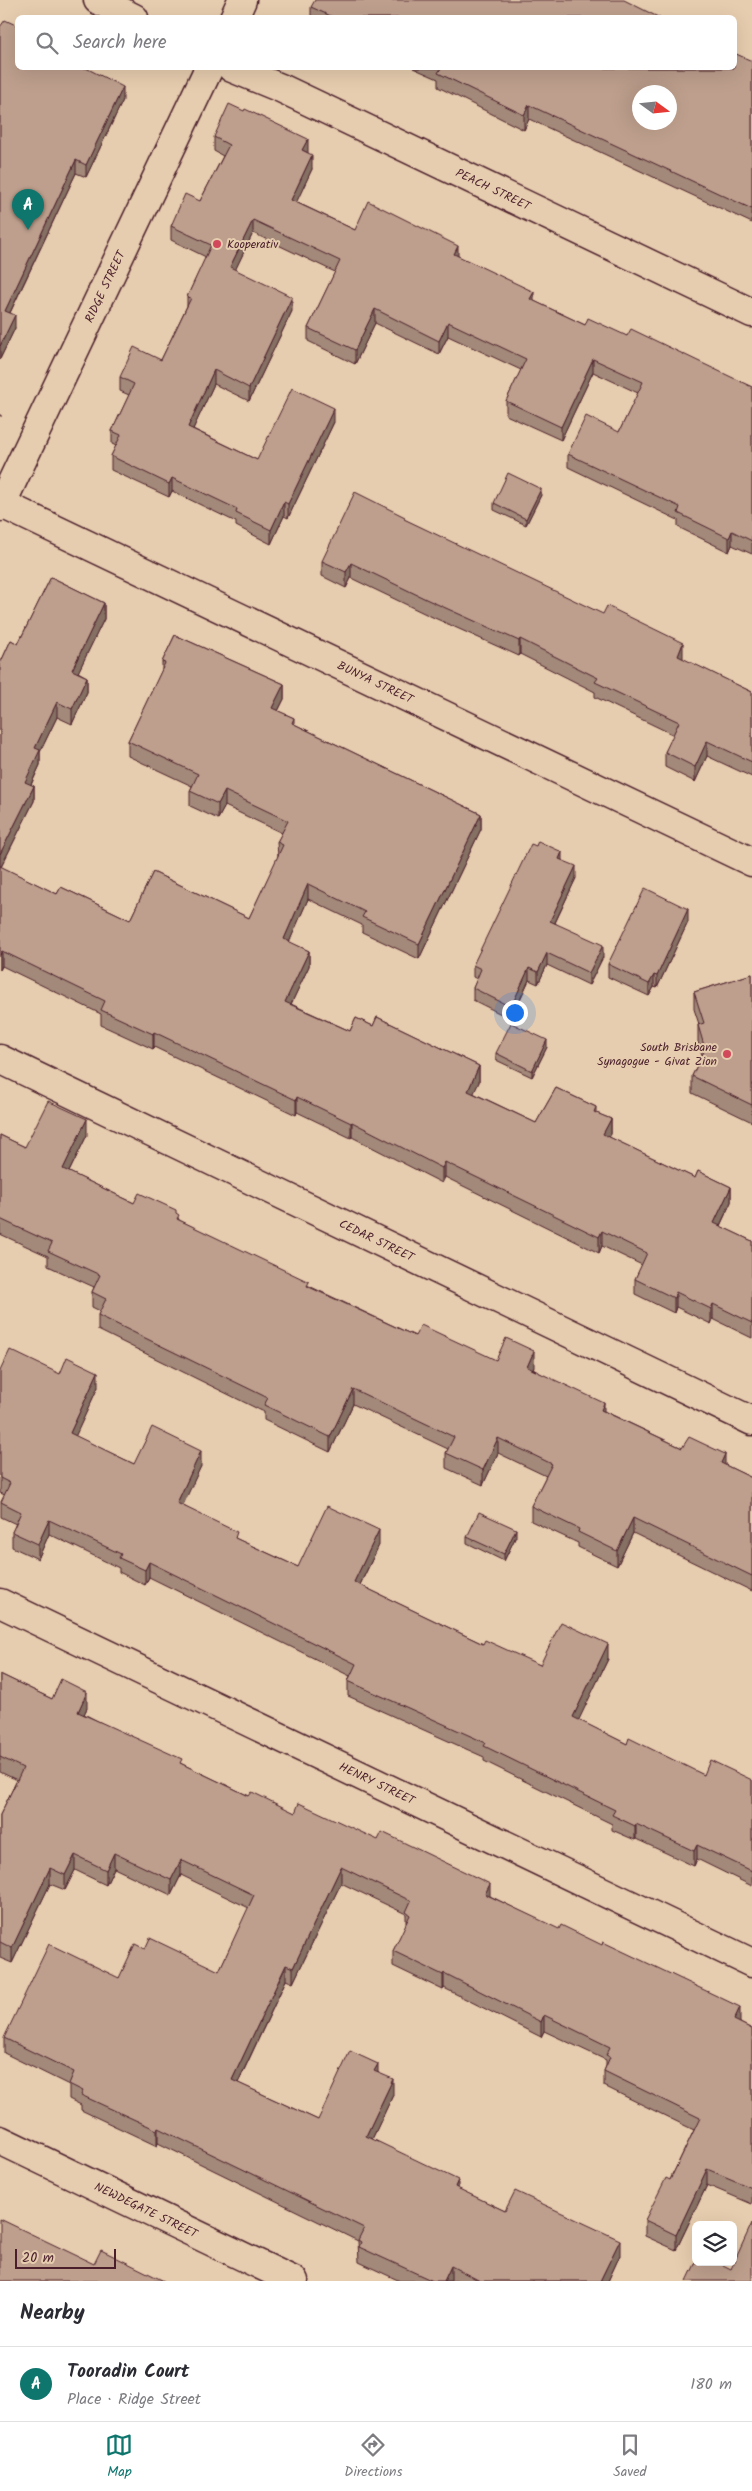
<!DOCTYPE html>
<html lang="en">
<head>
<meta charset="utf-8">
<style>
	body { margin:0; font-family:Kalam,sans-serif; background:#f7f7f7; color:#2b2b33 }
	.controls { position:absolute; right:15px; bottom:15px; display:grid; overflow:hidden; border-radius:8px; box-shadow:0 5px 20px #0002 }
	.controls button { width:45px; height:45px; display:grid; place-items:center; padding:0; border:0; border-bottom:1px solid #e1e1e2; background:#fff; color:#2b2b33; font:25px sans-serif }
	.compass { position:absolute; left:632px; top:85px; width:45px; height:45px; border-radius:50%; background:#fff; box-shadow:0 5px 20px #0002; rotate:105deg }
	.scale { position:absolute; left:15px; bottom:12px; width:101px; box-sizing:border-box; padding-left:5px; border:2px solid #4a1f2b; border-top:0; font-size:14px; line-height:18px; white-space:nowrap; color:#4a1f2b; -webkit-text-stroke:4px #e7cdaf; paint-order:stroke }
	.you { position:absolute; left:514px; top:1012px; width:18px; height:18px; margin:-12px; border:4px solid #fff; border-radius:50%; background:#1a73e8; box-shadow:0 0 0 8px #1a73e833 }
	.badge { display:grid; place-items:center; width:32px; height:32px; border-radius:50%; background:#0f766e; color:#fff; font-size:16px; font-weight:700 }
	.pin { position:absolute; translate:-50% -41px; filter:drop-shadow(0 1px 2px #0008) }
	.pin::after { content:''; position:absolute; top:26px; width:18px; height:15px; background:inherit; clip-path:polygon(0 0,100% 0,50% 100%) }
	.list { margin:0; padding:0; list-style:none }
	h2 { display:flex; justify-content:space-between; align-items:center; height:65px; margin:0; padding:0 20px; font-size:21px }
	h2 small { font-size:16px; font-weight:400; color:#7c7c81 }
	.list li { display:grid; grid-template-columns:32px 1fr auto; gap:15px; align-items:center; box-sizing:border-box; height:75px; padding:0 20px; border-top:1px solid #e1e1e2 }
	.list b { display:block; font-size:19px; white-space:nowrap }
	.list p { margin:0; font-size:16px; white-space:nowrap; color:#7c7c81 }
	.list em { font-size:16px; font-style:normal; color:#7c7c81 }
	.icon { flex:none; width:28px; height:28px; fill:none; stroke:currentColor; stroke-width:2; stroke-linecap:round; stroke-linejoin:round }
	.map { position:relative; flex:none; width:752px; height:2281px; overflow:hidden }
	.search { position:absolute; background:#fff; box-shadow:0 5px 20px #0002; left:15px; right:15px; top:15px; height:55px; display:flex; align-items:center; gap:12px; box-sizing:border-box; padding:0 18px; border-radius:8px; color:#7c7c81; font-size:19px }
	.sheet { height:140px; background:#fff }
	nav { display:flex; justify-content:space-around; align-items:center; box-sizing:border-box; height:70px; border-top:1px solid #e1e1e2; background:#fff; font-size:14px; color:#7c7c81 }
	nav a { display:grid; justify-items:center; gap:2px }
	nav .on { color:#0f766e }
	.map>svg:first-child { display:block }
</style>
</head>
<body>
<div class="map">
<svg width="752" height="2281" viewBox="0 0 752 2281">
	<rect width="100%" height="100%" fill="#e7cdaf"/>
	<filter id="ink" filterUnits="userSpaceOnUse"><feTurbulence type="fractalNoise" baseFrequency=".02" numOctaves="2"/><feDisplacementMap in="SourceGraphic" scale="10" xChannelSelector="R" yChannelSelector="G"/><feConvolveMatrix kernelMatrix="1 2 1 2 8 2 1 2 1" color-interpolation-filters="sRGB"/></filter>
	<g filter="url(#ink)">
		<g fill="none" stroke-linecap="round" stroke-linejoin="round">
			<g stroke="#4a1f2b" stroke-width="31">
				<g id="minor">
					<polyline points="98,0 134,18"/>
					<path id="s1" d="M232,68L283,89L752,313"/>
					<path id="s2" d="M0,503L752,862"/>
					<path id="s3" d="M0,1059L752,1421"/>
					<path id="s4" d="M0,1603L752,1963"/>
					<path id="s5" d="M0,2140L294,2281"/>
				</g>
			</g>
			<g stroke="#4a1f2b" stroke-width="31">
				<g id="tertiary">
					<polyline points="234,18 242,0"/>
					<path id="s6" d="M0,507L209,68"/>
				</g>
			</g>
			<polyline stroke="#4a1f2b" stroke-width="3" stroke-dasharray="4 4" stroke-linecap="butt" points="0,416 1,415"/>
			<use href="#minor" stroke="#e7cdaf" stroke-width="28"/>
			<use href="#tertiary" stroke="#e7cdaf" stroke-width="28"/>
		</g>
		<g fill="#a38979" stroke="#4a1f2b">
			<polygon points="311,7 660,18 311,18"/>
			<polygon points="0,27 123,100 86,177 76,173 10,313 15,328 0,359"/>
			<polygon points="752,61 752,223 529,119 524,130 438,87 438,79 413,68 734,68"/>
			<polygon points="214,137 308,153 312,169 296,202 355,230 458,256 534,301 585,325 627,336 752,387 752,554 732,545 729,552 678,527 678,520 568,467 568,454 619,432 638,393 593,372 561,440 506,415 506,401 521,370 448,336 439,354 375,323 355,364 308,341 308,328 335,272 253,233 235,270 292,311 249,401 214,384 193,429 257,460 334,422 288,518 284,516 271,544 236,526 236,522 172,491 169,497 111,470 111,456 116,446 112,444 112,431 129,395 120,391 120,377 161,360 187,306 187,297 206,257 171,240 171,226 200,201 223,156 214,151"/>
			<polygon points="541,495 526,525 494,510 494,503"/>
			<polygon points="405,520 683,658 683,659 752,692 752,777 707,756 695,782 665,767 665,752 674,735 595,697 595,692 520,654 519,656 428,615 351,578 346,588 322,576 322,561"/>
			<polygon points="51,577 104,603 104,619 78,672 87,677 87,692 72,724 57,717 40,752 40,765 31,785 34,786 34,801 1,867 57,894 61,887 130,920 153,872 249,918 278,857 277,842 282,833 225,806 218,819 190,806 190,791 192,786 128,756 128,741 162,670 162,662 175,635 284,684 284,699 278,711 294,718 294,724 481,814 481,829 419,959 362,932 362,925 308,899 289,942 309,951 309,966 291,1004 350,1031 356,1018 373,1026 377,1017 479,1066 479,1082 473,1093 536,1123 556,1088 596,1107 596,1113 611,1119 611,1134 609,1137 695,1178 698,1171 731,1187 731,1202 720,1226 752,1241 752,1338 713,1319 711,1324 676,1307 674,1313 635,1294 635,1279 642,1265 602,1246 599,1253 445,1177 442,1183 352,1137 351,1138 297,1112 296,1115 154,1047 153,1049 101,1025 101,1014 2,966 0,970 0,664 11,640 18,644"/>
			<polygon points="562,860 576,878 555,923 603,957 589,985 547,965 538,984 529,980 511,1019 473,1000 473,988 477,979 473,977 473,965"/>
			<polygon points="688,922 657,988 654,987 649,996 608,977 608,964"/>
			<polygon points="752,974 752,1122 692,1093 692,1076 702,1056 698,1042 698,1025 699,1024 694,1009 694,992"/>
			<polygon points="547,1047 532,1077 496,1060 496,1053"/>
			<polygon points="0,1135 25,1147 87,1135 69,1172 134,1203 176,1213 179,1220 309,1286 415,1336 496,1360 534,1367 533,1369 604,1411 682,1448 725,1465 752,1478 752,1591 633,1533 617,1566 578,1547 578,1543 531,1521 531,1506 546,1476 498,1453 483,1485 446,1468 446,1453 448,1449 353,1404 330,1452 264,1420 264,1412 98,1330 98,1315 100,1311 92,1307 92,1292 94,1287 48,1266 48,1256 0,1234"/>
			<polygon points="0,1371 60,1374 98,1387 75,1436 134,1464 201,1466 182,1505 237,1539 298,1567 379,1545 360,1585 483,1644 540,1665 608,1659 578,1720 627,1744 704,1775 752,1780 752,1886 697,1859 694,1866 636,1839 635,1840 612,1830 612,1824 484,1761 484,1757 348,1696 348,1681 350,1676 149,1577 145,1585 119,1572 119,1568 49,1534 38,1559 12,1547 12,1532 16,1524 1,1517 1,1502 5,1495 0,1493"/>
			<polygon points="516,1536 504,1561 467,1543 467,1537"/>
			<polygon points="0,1674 52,1699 87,1708 84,1714 182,1764 249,1796 295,1813 490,1896 740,2022 740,2023 752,2029 752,2204 707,2185 676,2250 645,2236 645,2220 670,2180 694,2130 604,2086 604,2071 606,2066 606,2060 544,2031 541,2037 444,1988 443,1990 393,1966 393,1951 406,1925 406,1914 341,1883 293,1983 286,1980 238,2083 318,2120 378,2072 393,2095 372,2139 458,2189 505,2211 620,2255 608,2281 400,2281 359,2262 358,2241 158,2143 157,2146 81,2110 81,2105 69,2099 69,2085 4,2053 4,2038 119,1978 145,1949 219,1971 249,1908 181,1875 171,1895 114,1868 106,1885 75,1870 65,1890 50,1884 12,1963 0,1958 0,1815 17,1780 0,1772"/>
		</g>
		<g fill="#856f63" stroke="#4a1f2b">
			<polygon points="123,87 123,100 86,177 86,165"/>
			<polygon points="529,105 529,119 524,130 524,115"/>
			<polygon points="308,139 308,153 302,150"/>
			<polygon points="312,155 312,169 291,214 291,200"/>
			<polygon points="76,160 76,173 5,323 5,311"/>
			<polygon points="253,220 253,233 230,281 230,267"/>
			<polygon points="458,246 458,260 454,254"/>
			<polygon points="534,292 534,305 530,299"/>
			<polygon points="292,297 292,311 249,401 249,388"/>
			<polygon points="375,309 375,323 355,364 355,350"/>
			<polygon points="15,315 15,328 0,359 0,346"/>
			<polygon points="448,322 448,336 439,354 439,341"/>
			<polygon points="593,359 593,372 561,440 561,427"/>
			<polygon points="214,370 214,384 188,440 188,427"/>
			<polygon points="334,408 334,422 288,518 288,504"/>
			<polygon points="172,478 172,491 169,497 169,484"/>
			<polygon points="541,489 541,495 526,525 526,519"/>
			<polygon points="284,502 284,516 271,544 271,530"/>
			<polygon points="732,531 732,545 729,552 729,538"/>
			<polygon points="351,563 351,578 346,588 346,572"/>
			<polygon points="104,603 104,619 72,685 72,670"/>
			<polygon points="520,639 520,654 519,656 519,641"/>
			<polygon points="683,643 683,658 678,671 678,656"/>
			<polygon points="87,677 87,692 72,724 72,709"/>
			<polygon points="284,684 284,699 272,723 272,708"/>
			<polygon points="57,702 57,717 40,752 40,765 25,797 25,782 35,748"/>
			<polygon points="707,741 707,756 695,782 695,767"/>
			<polygon points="34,786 34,801 0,869 0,854"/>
			<polygon points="225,791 225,806 218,819 218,804"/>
			<polygon points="481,814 481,829 419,959 419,944"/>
			<polygon points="562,852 562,864 559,859"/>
			<polygon points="576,866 576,878 550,933 550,921"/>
			<polygon points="308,884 308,899 284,954 284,939"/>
			<polygon points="688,909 688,922 657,988 657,976"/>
			<polygon points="603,945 603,957 589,985 589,973"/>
			<polygon points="2,951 2,966 0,970 0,955"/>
			<polygon points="309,951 309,966 285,1017 285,1002"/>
			<polygon points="547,953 547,965 538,984 538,972"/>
			<polygon points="529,968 529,980 511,1019 511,1007"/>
			<polygon points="654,975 654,987 649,996 649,984"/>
			<polygon points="154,1032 154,1047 153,1049 153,1034"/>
			<polygon points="547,1040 547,1047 532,1077 532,1071"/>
			<polygon points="479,1066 479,1082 468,1106 468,1091"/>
			<polygon points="297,1097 297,1112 296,1115 296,1100"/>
			<polygon points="87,1119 87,1135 63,1184 63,1169"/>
			<polygon points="611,1119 611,1134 603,1149 603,1134"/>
			<polygon points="352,1122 352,1137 351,1138 351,1123"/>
			<polygon points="445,1162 445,1177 442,1183 442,1168"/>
			<polygon points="731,1187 731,1202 714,1238 714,1223"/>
			<polygon points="602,1231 602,1246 599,1253 599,1237"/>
			<polygon points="676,1292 676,1307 674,1313 674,1298"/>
			<polygon points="713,1304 713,1319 711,1324 711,1309"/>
			<polygon points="534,1351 534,1367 527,1382 527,1367"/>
			<polygon points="98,1372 98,1387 70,1448 70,1433"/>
			<polygon points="353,1389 353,1404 330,1452 330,1437"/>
			<polygon points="604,1403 604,1418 601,1410"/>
			<polygon points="498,1438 498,1453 483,1485 483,1470"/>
			<polygon points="201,1451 201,1466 177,1518 177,1503"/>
			<polygon points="725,1454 725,1469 721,1463"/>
			<polygon points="633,1518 633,1533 617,1566 617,1551"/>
			<polygon points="49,1520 49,1534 38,1559 38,1544"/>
			<polygon points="516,1529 516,1536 504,1561 504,1554"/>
			<polygon points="379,1530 379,1545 354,1597 354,1582"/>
			<polygon points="149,1562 149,1577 145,1585 145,1570"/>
			<polygon points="608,1644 608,1659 573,1732 573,1717"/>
			<polygon points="87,1692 87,1708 78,1727 78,1712"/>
			<polygon points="636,1824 636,1839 635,1840 635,1826"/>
			<polygon points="697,1845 697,1859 694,1866 694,1851"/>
			<polygon points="114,1853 114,1868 106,1885 106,1870"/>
			<polygon points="75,1855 75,1870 65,1890 65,1875"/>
			<polygon points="181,1860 181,1875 171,1895 171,1880"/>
			<polygon points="341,1867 341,1883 293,1983 293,1968"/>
			<polygon points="50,1868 50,1884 12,1963 12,1948"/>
			<polygon points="490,1884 490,1900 485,1894"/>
			<polygon points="286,1965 286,1980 232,2095 232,2080"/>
			<polygon points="444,1973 444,1988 443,1990 443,1975"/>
			<polygon points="740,2007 740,2022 734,2036 734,2020"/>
			<polygon points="544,2015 544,2031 541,2037 541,2022"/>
			<polygon points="378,2064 378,2080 374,2071"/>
			<polygon points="393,2079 393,2095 366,2152 366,2136"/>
			<polygon points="158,2128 158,2143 157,2146 157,2130"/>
			<polygon points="707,2169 707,2185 676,2250 676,2235"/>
			<polygon points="458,2180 458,2195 455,2187"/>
			<polygon points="620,2240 620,2255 608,2281 600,2281"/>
			<polygon points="451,2266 451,2281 444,2281"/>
		</g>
		<g fill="#be9f8d" stroke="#4a1f2b" fill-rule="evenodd">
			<polygon points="315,0 624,0 660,18 335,18 311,7"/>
			<polygon points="5,20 18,26 18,68 86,68 123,87 86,165 76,160 5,311 15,315 0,346 0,27"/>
			<path d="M734,53L752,61V209L529,105L524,115L438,73L441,68H734ZM640,92H670V122H640Z"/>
			<polygon points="229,104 244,111 245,109 308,139 302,150 312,155 291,200 355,230 368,201 458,246 454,254 534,292 530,299 585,325 588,318 627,336 631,329 752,387 752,541 732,531 729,538 678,513 680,507 568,454 586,416 619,432 643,382 593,359 561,427 506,401 526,359 448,322 439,341 375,309 355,350 308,328 340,261 253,220 230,267 292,297 249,388 214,370 188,427 257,460 292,388 334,408 288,504 284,502 271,530 236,513 237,509 172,478 169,484 111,456 121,435 112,431 134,384 120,377 134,347 161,360 191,298 187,297 211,245 171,226 185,194 200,201 229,145 214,137"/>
			<polygon points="508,473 541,489 526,519 494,503"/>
			<polygon points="355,492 405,517 404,519 603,614 607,606 683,643 678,656 752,692 752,762 707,741 695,767 665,752 679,722 595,682 598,678 520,639 519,641 428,600 351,563 346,572 322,561"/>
			<polygon points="51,577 104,603 72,670 87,677 72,709 57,702 35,748 40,750 25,782 34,786 0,854 0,664 11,640 18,644"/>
			<polygon points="175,635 284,684 272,708 294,718 292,723 481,814 419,944 362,917 365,912 308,884 284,939 309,951 285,1002 350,1031 356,1018 373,1026 377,1017 479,1066 468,1091 536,1123 556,1088 596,1107 594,1112 611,1119 603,1134 695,1178 698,1171 731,1187 714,1223 752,1241 752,1323 713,1304 711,1309 676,1292 674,1298 635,1279 647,1253 602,1231 599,1237 445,1162 442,1168 352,1122 351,1123 297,1097 296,1100 154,1032 153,1034 101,1010 105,1001 2,951 0,955 0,866 57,894 61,887 130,920 153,872 249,918 283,845 277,842 288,821 225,791 218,804 190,791 198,774 128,741 165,663 162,662"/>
			<polygon points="538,841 562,852 559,859 576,866 550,921 603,945 589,973 547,953 538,972 529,968 511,1007 473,988 481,969 473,965 531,844 536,846"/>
			<polygon points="645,888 688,909 657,976 654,975 649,984 608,964"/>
			<polygon points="752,974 752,1105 692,1076 705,1049 698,1025 704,1023 694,992"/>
			<polygon points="511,1023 547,1040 532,1071 496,1053"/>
			<polygon points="48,1101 87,1119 63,1169 134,1203 139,1193 176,1210 176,1213 179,1215 177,1219 309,1282 307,1286 415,1336 421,1325 496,1360 506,1338 534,1351 527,1367 604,1403 601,1410 682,1448 689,1437 725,1454 721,1463 752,1478 752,1576 633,1518 617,1551 578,1532 579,1529 531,1506 552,1464 498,1438 483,1470 446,1453 454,1437 353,1389 330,1437 264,1405 268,1398 98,1315 106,1299 92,1292 100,1275 48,1251 52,1243 0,1219 0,1135 25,1147"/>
			<polygon points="10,1350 60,1374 67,1357 98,1372 70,1433 134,1464 152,1427 201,1451 177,1503 237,1532 235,1538 298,1567 327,1506 379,1530 354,1582 483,1644 485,1640 540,1665 561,1622 608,1644 573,1717 627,1744 629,1738 704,1775 710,1760 752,1780 752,1871 697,1845 694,1851 636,1824 635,1826 612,1815 615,1810 484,1746 486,1743 348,1681 356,1664 149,1562 145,1570 119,1558 121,1554 49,1520 38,1544 12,1532 21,1512 1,1502 10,1483 0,1478 0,1371"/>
			<polygon points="479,1512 516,1529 504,1554 467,1537"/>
			<polygon points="0,1674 52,1699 61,1679 87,1692 78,1712 182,1759 180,1763 249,1796 252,1792 295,1813 299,1803 378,1840 382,1832 490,1884 485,1894 559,1929 561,1925 602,1945 603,1942 740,2007 734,2020 752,2029 752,2188 707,2169 676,2235 645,2220 666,2178 670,2180 700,2118 604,2071 610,2057 606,2055 610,2047 544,2015 541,2022 444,1973 443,1975 393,1951 410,1915 406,1912 411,1901 341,1867 293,1968 286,1965 232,2080 318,2120 350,2051 378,2064 374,2071 393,2079 366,2136 458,2180 455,2187 505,2211 515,2191 620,2240 600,2281 480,2281 451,2266 444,2281 433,2281 359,2247 361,2242 358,2240 364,2228 158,2128 157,2130 81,2095 83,2091 69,2084 74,2072 4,2038 49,1944 119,1978 135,1944 145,1949 150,1938 219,1971 254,1895 181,1860 171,1880 114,1853 106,1870 75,1855 65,1875 50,1868 12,1948 0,1942 0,1815 23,1768 0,1757"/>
			<polygon points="0,2219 94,2264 101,2250 164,2281 0,2281"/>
			<polygon points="752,2223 752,2281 687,2281 696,2262 717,2262 731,2269"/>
		</g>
	</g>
	<g fill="#d1495b" stroke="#e7cdaf" stroke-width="2">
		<circle cx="217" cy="244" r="5"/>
		<circle cx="727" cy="1054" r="5"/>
	</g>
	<g text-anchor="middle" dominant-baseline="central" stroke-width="4" stroke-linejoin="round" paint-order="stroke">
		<g font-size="12" fill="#4a1f2b" stroke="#e7cdaf">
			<text stroke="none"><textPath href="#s1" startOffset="288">PEACH STREET</textPath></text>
			<text stroke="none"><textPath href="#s6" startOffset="244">RIDGE STREET</textPath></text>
			<text stroke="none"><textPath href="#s2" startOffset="416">BUNYA STREET</textPath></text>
			<text stroke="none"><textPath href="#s3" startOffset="418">CEDAR STREET</textPath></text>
			<text stroke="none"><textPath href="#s4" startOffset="418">HENRY STREET</textPath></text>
			<text stroke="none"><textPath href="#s5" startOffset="162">NEWDEGATE STREET</textPath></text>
		</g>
		<g font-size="12" fill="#4a1f2b" stroke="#e7cdaf" text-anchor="start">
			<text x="227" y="244">Kooperativ</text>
			<text x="717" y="1047" text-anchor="end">South Brisbane<tspan x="717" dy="14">Synagogue - Givat Zion</tspan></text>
		</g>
	</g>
</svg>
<div class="controls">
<button><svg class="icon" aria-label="layers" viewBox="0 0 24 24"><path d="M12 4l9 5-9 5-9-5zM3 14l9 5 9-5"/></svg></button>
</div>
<svg class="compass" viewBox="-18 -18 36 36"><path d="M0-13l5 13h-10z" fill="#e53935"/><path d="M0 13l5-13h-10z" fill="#7c7c81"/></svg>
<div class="scale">20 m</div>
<div class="you"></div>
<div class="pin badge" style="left:28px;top:230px">A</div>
<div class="search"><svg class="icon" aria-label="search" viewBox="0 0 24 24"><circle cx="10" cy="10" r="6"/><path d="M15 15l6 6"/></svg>Search here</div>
</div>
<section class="sheet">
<h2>Nearby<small></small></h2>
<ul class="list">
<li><span class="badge">A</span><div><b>Tooradin Court</b><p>Place · Ridge Street</p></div><em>180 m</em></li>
</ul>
</section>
<nav>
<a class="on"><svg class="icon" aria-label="map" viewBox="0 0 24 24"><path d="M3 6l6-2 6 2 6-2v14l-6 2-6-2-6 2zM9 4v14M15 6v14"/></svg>Map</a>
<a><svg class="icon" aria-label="directions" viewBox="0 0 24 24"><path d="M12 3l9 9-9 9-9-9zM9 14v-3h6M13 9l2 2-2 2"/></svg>Directions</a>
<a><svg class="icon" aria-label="saved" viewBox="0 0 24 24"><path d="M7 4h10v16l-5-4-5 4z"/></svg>Saved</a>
</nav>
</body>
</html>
